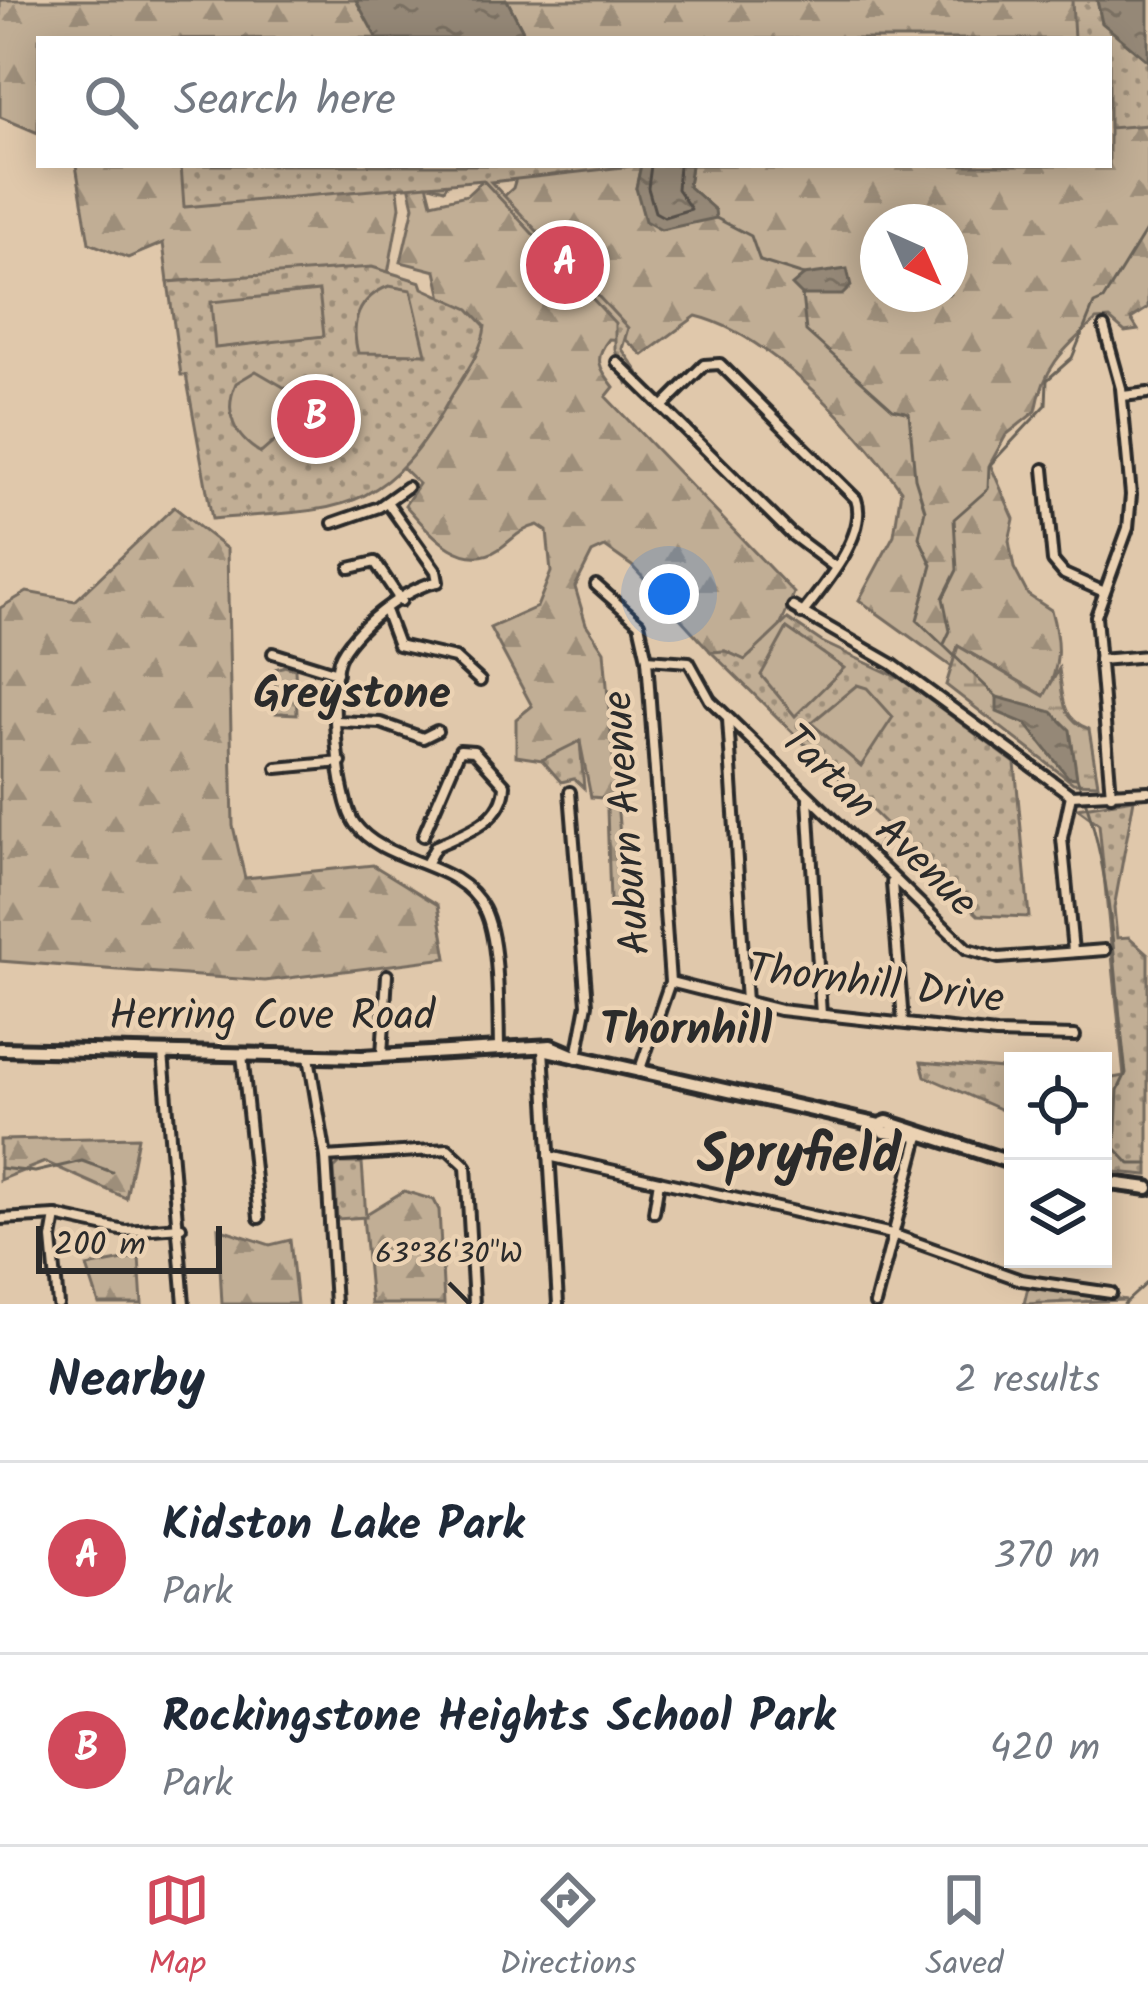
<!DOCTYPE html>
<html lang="en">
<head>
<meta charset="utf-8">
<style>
	body { margin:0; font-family:Kalam,sans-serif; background:#f2f2f3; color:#1f2937 }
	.controls { position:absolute; right:36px; bottom:36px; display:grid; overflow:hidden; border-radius:0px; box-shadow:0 6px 30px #0003 }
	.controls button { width:108px; height:108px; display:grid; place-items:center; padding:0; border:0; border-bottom:3px solid #e0e1e3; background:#fff; color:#1f2937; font:60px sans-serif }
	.compass { position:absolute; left:860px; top:204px; width:108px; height:108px; border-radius:50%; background:#fff; box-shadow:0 6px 30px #0003; rotate:135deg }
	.scale { position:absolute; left:36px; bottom:30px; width:186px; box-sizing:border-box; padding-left:12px; border:6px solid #2b2b2b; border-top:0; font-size:33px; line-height:42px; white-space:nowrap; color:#2b2b2b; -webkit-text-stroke:9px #ebd2b3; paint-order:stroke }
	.you { position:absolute; left:669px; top:594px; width:42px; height:42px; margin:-30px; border:9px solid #fff; border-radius:50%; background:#1a73e8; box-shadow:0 0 0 18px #1a73e833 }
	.badge { display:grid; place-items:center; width:78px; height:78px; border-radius:50%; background:#d1495b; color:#fff; font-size:39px; font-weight:700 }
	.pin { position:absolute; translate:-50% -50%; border:6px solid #fff; box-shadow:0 3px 12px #0006 }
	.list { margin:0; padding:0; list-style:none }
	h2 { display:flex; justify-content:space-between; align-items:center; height:156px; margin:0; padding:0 48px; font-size:51px }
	h2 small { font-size:39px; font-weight:400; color:#747a83 }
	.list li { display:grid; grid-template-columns:78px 1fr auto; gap:36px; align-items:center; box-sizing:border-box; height:192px; padding:0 48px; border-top:3px solid #e0e1e3 }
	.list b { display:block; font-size:45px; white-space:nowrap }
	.list p { margin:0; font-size:39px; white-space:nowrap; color:#747a83 }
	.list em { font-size:39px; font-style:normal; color:#747a83 }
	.icon { flex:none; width:66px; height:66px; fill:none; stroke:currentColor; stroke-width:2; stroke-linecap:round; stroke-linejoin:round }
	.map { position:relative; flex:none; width:1148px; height:1304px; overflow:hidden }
	.search { position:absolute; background:#fff; box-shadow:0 6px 30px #0003; left:36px; right:36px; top:36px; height:132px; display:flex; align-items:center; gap:30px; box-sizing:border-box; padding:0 42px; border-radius:0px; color:#747a83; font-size:45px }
	.sheet { height:540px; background:#fff }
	nav { display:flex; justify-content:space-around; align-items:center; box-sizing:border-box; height:168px; border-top:3px solid #e0e1e3; background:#fff; font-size:33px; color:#747a83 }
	nav a { display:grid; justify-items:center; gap:6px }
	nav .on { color:#d1495b }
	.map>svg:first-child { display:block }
</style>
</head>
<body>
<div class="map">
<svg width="1148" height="1304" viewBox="0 0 1148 1304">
	<defs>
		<pattern id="forest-firs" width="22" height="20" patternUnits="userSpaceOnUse" patternTransform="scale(3)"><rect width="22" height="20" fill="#c1ae95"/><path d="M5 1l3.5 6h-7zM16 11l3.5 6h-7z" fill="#9d8e7a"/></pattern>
		<pattern id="wetland-marsh" width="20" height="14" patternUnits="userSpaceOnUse" patternTransform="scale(3)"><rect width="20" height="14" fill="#c1ae95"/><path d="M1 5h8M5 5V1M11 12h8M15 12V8" fill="none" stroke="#9d8e7a"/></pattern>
		<pattern id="park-dots" width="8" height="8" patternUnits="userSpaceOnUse" patternTransform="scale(3)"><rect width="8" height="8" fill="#c1ae95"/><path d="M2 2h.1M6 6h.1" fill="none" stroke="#9d8e7a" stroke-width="1.8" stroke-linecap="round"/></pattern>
		<pattern id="water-ripples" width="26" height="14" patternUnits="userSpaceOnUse" patternTransform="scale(3)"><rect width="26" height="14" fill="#958877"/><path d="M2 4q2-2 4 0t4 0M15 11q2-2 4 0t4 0" fill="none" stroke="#7a6f62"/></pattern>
	</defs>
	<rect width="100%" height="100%" fill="#e0c8ab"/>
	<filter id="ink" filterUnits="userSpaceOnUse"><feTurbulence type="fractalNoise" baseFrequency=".00833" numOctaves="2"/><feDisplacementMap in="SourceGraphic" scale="24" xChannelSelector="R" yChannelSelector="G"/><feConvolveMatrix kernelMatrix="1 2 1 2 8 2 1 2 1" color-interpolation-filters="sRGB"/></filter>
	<g filter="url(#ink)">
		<g fill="url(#forest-firs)" stroke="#766c60" stroke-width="3" fill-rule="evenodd">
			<polygon points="0,0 356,0 378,38 39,39 38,133 0,117"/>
			<path d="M507,0H1097L1096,6L1148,61V308L1131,319L1138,330L1125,332L1110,319L1096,320C1063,350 1044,366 1036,411L1006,435L990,464L1014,519L1009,541L1014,568L1028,595L1051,610C1060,643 1061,665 1045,696L958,646L952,667L859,600L894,535L901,490C859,430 768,333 696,316L643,355L626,340L609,339C593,359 599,367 614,387L606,397L794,593L777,634L745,660L725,651L711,652L632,566L605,547L592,553L575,587L586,624L604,651L622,859L632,887L625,901H610L607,809L603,798L591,797L580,742L542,760L516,756V719L532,706L490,628L537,607L551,572L547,531L538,525C518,530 515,538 499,549C461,574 427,529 405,505L419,484L394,460L452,344L436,271L401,262L414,206L405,167L456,172L444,189L427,184L432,203L467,195L483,180L501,199L513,188L520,165H641L636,188L715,210L688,186L691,165H1109V39H527ZM878,222H950V294H878Z"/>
			<polygon points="76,165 395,168 400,207 387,279 324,272 168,282 163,243 128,258 89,243"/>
			<polygon points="174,507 227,549 233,826 245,878 373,865 438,905 447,958 265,981 0,961 0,608 27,592 75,601"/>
			<polygon points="138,1137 126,1198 45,1162 0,1180 0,1140"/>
			<polygon points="404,1191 434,1200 439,1210 444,1304 371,1304 363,1216"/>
			<polygon points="218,1228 270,1245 290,1240 297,1304 222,1304"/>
			<polygon points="139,1257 142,1304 99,1304 87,1267"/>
		</g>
		<path fill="url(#wetland-marsh)" stroke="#766c60" stroke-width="3" d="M958,646L1044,696L1059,669C1063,697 1061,719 1089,729L1098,784L1073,783L946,685Z"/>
		<g fill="url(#park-dots)" stroke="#766c60" stroke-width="3">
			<polygon points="1072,0 1097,0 1102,22 1148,61 1148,125 1109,128 1109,39 1074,39"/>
			<polygon points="181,165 641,165 491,182 628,328 622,349 638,372 627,383 615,350 615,323 483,180 184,207"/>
			<path d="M372,267L421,282L423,288L469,309L485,326C483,351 462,378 449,400C383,520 337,508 212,519L186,375H181L168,282Z"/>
			<polygon points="788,619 822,642 901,679 1015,763 1029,917 978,915 893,832 876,848 890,828 711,652 725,651 745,660"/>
			<polygon points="284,666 295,669 297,714 276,713 275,669"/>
			<polygon points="580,741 584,788 574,779 561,782 542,760"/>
			<polygon points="1134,799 1114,908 1117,938 1129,937 1148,954 1148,1175 1103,1171 1103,1069 1107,1079 1124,1076 1099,824 1077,808"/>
			<polygon points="921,1062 1013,1070 1013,1115 925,1076"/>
			<polygon points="340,1163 362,1163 366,1217 337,1219 334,1169"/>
			<polygon points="1028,1287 1113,1298 1126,1300 1024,1304"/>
		</g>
		<g fill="#c1ae95" stroke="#766c60" stroke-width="3">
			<path d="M389,286L411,290L426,354L358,353C350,323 358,298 389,286Z"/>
			<polygon points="319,291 324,336 215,348 211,302"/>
			<path d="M256,371L299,396L304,408L300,419L261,453C234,437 223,413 236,383Z"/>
			<polygon points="787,628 844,668 795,716 761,675"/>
			<polygon points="857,685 867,688 893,717 861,766 811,723"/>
		</g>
		<g fill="url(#water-ripples)" stroke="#6b6359" stroke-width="3">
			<polygon points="356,0 507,0 527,39 377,39"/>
			<polygon points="1097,0 1148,0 1148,61 1102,23"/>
			<polygon points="641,165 691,165 688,186 715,210 716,218 661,230 645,221 636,188"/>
			<polygon points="847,269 851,286 842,295 802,295 792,285 804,275"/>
			<polygon points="997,697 1052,712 1070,730 1077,778 1068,777 1026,724 997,712"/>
		</g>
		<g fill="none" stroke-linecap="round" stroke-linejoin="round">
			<polyline stroke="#555049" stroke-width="3" points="651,165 648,188 655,212 664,217 691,209 677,189 679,165"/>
			<g stroke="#6b6359" stroke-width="3">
				<polyline points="716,218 751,236 760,261 804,275"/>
				<polyline points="802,295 806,331 893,409 909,413 915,478 925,510 919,537 932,565 917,620 997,697"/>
				<polyline points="944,644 950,631 943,598 957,570 954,519 988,489 989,466 1046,405 1047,380 1072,358 1094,304 1103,300 1148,227"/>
				<path d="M1077,778C1115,872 1113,974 1126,1073L1118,1090L1115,1148L1130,1164H1148"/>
				<polyline points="0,1168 35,1172 82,1161 112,1172"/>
				<polyline points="1124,1304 1148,1282"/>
			</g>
			<g stroke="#2b2b2b" stroke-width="16">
				<g id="minor">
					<polyline points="1104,327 1121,388 1131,495 1128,528 1096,616 1111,795"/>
					<polyline points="617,362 791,534 835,567"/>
					<polyline points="1123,396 1148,393"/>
					<path d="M662,407L704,365L720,364L856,499C869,534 822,588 802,614"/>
					<polyline points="1044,469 1053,561 1064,574 1102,591"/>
					<path d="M387,502L436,571L438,582C408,585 349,632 339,660C329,689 337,800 355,824C386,866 459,859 484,909C500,940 498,1011 499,1047"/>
					<polyline points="333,523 379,507 407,487"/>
					<polyline points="350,568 375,562 401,601"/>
					<polyline points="596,585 639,623 647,659 670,982 639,1072"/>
					<polyline points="793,607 892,664 1071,795 1148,791"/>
					<polyline points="386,613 398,645 455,658 480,681"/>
					<polyline points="273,653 337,673"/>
					<polyline points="647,659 689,662 710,700 967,949 999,958 1105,950"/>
					<polyline points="1099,660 1148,656"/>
					<polyline points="728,719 746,1002"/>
					<polyline points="337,721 381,723 423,738 437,731"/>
					<polyline points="277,768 341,762"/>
					<polyline points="570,792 587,1004 577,1057"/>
					<polyline points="1071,795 1062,838 1073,951"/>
					<polyline points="808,798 821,1015"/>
					<path d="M423,836L460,750L474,751L505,785C504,822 462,834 436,846L426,864"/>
					<polyline points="892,883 903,1022"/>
					<polyline points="670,982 780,1010 996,1034 1075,1036"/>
					<polyline points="543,1049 558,1304"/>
					<polyline points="163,1053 184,1304"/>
					<polyline points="242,1054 259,1218"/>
					<polyline points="382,1055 387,975"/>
					<polyline points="309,1057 326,1157 335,1304"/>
					<polyline points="549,1156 892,1234 1021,1280 1111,1293"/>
					<polyline points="326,1157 448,1149 466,1166 474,1304"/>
					<polyline points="654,1212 659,1181"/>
					<polyline points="56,1216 52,1239 58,1304"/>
					<polyline points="0,1219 56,1216 125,1231 181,1227"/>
					<polyline points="875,1304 919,1136"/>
				</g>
			</g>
			<g stroke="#2b2b2b" stroke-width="20">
				<g id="major">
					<polyline points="0,1049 362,1057 551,1046 577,1057"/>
					<polyline points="543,1049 879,1125 887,1122 1013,1163"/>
					<polyline points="879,1125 884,1132 919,1136"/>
					<polyline points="1103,1182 1148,1188"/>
				</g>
			</g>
			<use href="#minor" stroke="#ebd2b3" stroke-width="8"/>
			<use href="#major" stroke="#ebd2b3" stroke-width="10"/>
		</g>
	</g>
	<path fill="none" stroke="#2b2b2b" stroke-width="4.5" d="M449,1283L470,1304"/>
	<g text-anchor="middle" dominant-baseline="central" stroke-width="9" stroke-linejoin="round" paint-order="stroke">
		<g font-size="42" fill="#2b2b2b" stroke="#ebd2b3">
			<text transform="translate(878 822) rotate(44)">Tartan Avenue</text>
			<text transform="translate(628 823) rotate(-94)">Auburn Avenue</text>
			<text transform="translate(876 985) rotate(7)">Thornhill Drive</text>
			<text x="272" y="1017">Herring Cove Road</text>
		</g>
		<g font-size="45" font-weight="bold" fill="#2b2b2b" stroke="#ebd2b3">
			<text x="352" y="696">Greystone</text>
			<text x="686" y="1032">Thornhill</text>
		</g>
		<g font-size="54" font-weight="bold" fill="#2b2b2b" stroke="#ebd2b3">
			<text x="799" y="1158">Spryfield</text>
		</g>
	</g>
	<g font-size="30" text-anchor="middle" fill="#2b2b2b" stroke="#ebd2b3" stroke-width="9" stroke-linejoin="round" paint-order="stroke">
		<text x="449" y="1263">63°36'30"W</text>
	</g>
</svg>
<div class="controls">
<button><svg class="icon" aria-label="locate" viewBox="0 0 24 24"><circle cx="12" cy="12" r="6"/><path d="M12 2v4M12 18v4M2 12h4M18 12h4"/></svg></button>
<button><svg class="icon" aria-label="layers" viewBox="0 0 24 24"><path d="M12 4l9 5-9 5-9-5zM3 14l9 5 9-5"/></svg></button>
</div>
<svg class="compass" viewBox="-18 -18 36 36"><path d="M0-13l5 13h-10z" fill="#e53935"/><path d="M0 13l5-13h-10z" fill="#747a83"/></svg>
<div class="scale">200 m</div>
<div class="you"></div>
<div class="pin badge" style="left:565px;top:265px">A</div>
<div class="pin badge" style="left:316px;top:419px">B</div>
<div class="search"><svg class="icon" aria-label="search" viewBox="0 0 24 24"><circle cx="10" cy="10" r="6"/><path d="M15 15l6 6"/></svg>Search here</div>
</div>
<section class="sheet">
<h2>Nearby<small>2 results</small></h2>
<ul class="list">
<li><span class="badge">A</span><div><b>Kidston Lake Park</b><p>Park</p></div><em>370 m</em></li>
<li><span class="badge">B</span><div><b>Rockingstone Heights School Park</b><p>Park</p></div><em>420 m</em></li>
</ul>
</section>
<nav>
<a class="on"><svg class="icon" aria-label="map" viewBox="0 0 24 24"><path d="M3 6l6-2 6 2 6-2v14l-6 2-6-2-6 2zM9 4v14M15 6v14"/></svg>Map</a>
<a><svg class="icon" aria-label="directions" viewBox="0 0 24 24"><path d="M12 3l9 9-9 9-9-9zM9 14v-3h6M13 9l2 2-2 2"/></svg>Directions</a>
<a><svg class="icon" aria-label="saved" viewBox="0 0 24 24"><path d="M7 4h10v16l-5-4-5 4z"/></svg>Saved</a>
</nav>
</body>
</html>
